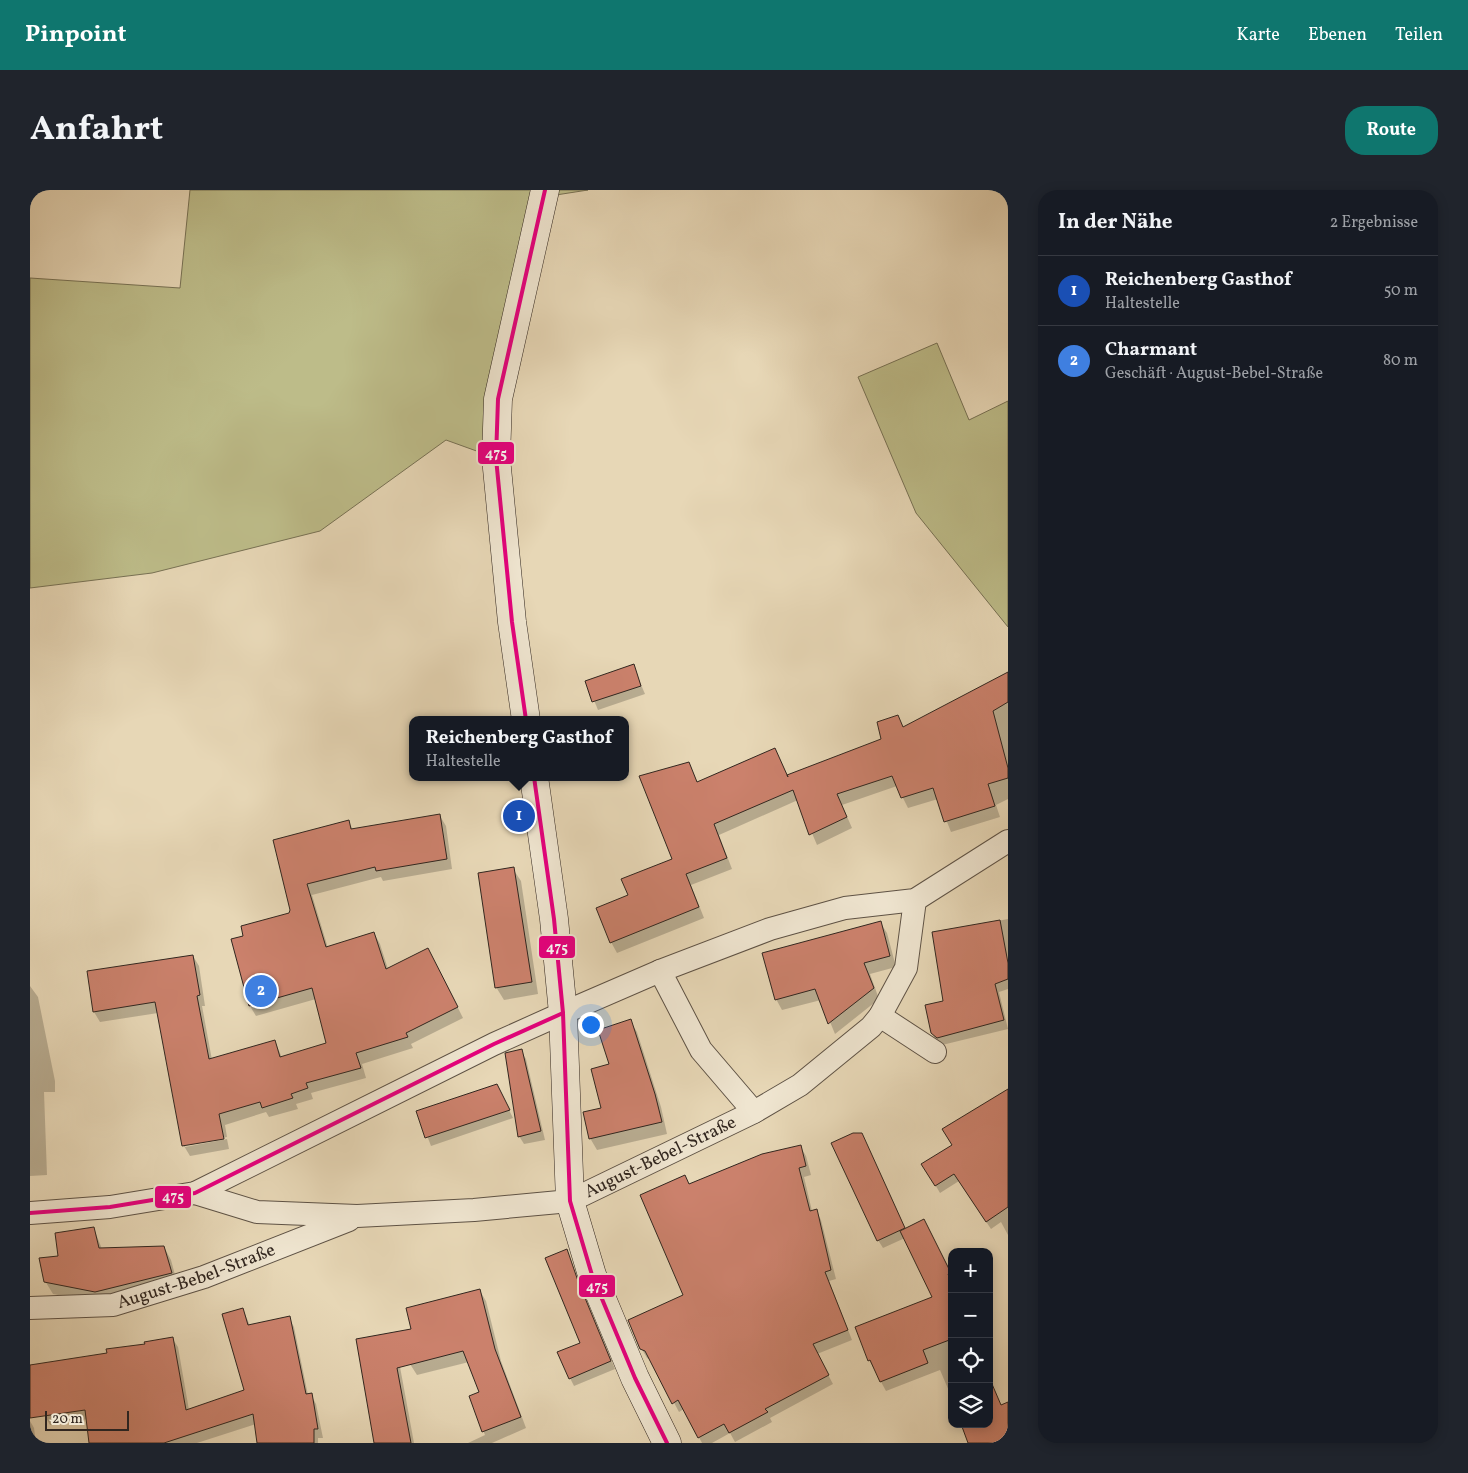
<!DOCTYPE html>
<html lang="de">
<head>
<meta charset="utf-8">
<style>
	body { margin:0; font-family:Vollkorn,serif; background:#20242c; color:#f1f3f6 }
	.controls { position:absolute; right:15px; bottom:15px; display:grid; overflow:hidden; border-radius:10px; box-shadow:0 2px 12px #0003 }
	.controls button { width:45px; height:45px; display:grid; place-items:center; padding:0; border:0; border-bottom:1px solid #363941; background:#171b24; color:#f1f3f6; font:25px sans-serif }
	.scale { position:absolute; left:15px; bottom:12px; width:84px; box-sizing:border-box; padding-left:5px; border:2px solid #31261f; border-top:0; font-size:14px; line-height:18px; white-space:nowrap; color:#31261f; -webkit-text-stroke:4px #efe5d0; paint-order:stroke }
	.you { position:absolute; left:560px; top:834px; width:18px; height:18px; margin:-12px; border:4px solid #fff; border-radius:50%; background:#1a73e8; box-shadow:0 0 0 8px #1a73e833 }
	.badge { display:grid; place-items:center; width:32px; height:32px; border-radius:50%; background:#0f766e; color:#fff; font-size:16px; font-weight:700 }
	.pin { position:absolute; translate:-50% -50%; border:2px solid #fff; box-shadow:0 1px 5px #0006 }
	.popup { position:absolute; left:379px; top:526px; width:220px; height:65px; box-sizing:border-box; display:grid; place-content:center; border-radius:10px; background:#171b24; filter:drop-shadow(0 1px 4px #0005); font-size:16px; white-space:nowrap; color:#9ea1a6 }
	.popup b { font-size:19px; color:#f1f3f6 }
	.popup::after { content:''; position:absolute; left:50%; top:100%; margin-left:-10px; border:10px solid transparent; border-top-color:#171b24 }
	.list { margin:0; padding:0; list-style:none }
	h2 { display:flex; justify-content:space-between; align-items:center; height:65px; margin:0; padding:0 20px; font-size:21px }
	h2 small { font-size:16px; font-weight:400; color:#9ea1a6 }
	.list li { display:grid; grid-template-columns:32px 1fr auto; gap:15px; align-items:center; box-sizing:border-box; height:70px; padding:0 20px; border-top:1px solid #363941 }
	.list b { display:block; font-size:19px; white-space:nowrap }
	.list p { margin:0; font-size:16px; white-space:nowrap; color:#9ea1a6 }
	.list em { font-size:16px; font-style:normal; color:#9ea1a6 }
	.icon { flex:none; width:28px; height:28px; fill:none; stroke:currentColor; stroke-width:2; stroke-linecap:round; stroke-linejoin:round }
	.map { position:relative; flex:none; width:978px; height:1253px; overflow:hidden; border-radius:20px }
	header { display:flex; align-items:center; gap:30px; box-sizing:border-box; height:70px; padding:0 25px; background:#0f766e; color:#fff }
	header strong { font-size:24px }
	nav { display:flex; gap:28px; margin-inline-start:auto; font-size:18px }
	.intro { display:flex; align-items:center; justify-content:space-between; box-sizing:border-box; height:120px; padding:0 30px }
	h1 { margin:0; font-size:35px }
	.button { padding:12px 22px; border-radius:20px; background:#0f766e; color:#fff; font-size:18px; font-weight:700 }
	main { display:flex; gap:30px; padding:0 30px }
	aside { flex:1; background:#171b24; border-radius:20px; box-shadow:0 2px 12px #0003 }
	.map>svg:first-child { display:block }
</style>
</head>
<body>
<header>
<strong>Pinpoint</strong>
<nav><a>Karte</a><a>Ebenen</a><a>Teilen</a></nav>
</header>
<div class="intro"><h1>Anfahrt</h1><a class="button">Route</a></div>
<main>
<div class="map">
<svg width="978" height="1253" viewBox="0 0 978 1253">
	<rect width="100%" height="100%" fill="#e7d7b6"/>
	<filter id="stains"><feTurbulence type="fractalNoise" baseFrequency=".004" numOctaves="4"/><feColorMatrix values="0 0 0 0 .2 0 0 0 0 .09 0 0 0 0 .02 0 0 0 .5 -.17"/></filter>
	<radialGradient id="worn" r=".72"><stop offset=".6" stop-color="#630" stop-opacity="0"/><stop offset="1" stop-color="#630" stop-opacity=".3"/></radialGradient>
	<g fill="#bdbc89" stroke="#777154">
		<polygon points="160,0 558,0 513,7 466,268 416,250 290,341 122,383 0,398 0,88 150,98"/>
		<polygon points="907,153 939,230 978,211 978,437 886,323 828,187"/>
	</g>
	<g fill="#0003">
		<polygon points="603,476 615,504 568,520 556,491"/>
		<polygon points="978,483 978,609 966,615 970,627 921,642 908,609 878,618 867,596 812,615 822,638 787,655 768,610 689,645 702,679 661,695 674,728 587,763 581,752 599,706 643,670 658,573 668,593 744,559 758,586 853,550 868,526 874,538"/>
		<polygon points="410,626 416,636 422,679 353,691 351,687 282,705 298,758 344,743 350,754 358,779 404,770 433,828 381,854 383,858 332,874 336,888 281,903 283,909 266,914 268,919 239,927 236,922 195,935 197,947 155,955 155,957 197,949 199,959 160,966 154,956 128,823 70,832 64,822 163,766 169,776 175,816 172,816 182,870 245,851 252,868 298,854 286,809 226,826 220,816 215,747 260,724 262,720 244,651 319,632 323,640"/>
		<polygon points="483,679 491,691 508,804 474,810 466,797"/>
		<polygon points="978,729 978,799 969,802 978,839 912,855 907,852 902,843 915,811 903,743"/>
		<polygon points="850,732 857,743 866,777 840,784 849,809 805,844 791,810 752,820 746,809"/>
		<polygon points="0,796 8,807 25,891 25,902 14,902 17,985 0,986"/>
		<polygon points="600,831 607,842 631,917 637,944 567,960 560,948 573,919 581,875"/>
		<polygon points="491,861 496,869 515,950 494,954 489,946"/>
		<polygon points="978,901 978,1045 971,1032 961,1039 929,991 910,1003 893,974 923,955 914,939"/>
		<polygon points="471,904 483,928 401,956 388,922"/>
		<polygon points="836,953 876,1040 899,1040 922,1086 922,1208 910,1180 856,1201 839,1170 904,1107 875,1048 853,1058 848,1050"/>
		<polygon points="770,956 776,966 781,985 774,987 782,1021 786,1020 791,1030 806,1089 799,1091 822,1150 787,1164 803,1194 740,1228 742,1232 705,1252 700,1243 682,1253 672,1253 654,1219 649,1222 621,1170 617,1168 611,1158 655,1106 659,995"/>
		<polygon points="64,1039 72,1059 134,1057 141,1070 148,1096 73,1114 23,1104 15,1091 29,1067"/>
		<polygon points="536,1061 585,1179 544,1196 540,1188 552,1153"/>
		<polygon points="450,1101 456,1111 471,1171 496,1238 462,1253 438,1253 455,1245 440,1207 451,1203 439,1172 387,1185 380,1174 383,1140"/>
		<polygon points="213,1119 220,1136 259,1128 264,1137 278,1205 281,1205 286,1214 293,1248 288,1248 288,1253 228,1253 226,1234 167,1253 61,1253 58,1229 20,1235 15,1226 78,1164 142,1148 148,1157 159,1220 216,1201"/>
		<polygon points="327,1150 366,1155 384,1253 346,1253"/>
		<polygon points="0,1231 4,1238 6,1253 0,1253"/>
	</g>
	<g fill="#cb816c" stroke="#31261f">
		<polygon points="604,474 611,496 562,512 555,491"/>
		<polygon points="978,482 978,512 963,521 978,578 978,588 958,594 965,616 914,632 903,598 871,608 862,586 807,604 817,627 779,645 763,600 684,634 697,668 656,684 669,717 580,753 566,718 598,705 591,689 642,669 609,586 659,572 667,592 745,558 758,587 757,585 851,549 847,532 868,525 873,537"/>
		<polygon points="410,624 417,669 346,681 345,677 277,694 296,757 344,742 356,779 398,758 428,817 376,843 378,847 326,863 331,878 276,893 278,898 261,904 263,908 232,918 230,912 189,924 194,949 152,956 125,812 63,822 57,781 163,765 170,805 167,806 179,869 245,850 250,867 296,853 282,798 219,816 201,749 213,746 211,736 259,723 260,720 243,650 319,630 321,639"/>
		<polygon points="484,677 502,792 465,798 448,683"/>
		<polygon points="970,730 978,773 978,789 965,794 974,830 907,848 901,843 895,815 913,811 902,742"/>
		<polygon points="851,731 860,766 834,773 844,798 798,834 785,799 745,810 732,763"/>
		<polygon points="601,829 625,904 632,932 559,949 553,922 571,918 561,879 579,874 568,840"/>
		<polygon points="492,859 511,941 488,947 475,863"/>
		<polygon points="467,894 480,920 395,948 386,921"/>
		<polygon points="978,899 978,1017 956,1032 924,984 905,996 891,974 922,955 912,939"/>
		<polygon points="823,943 832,943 875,1038 847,1051 801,953"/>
		<polygon points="771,955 776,976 769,978 780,1021 787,1019 801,1080 795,1082 818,1140 783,1154 799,1185 735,1219 738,1222 699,1243 694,1234 668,1248 648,1210 642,1214 615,1161 610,1159 598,1130 653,1105 610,1005 655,985 659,994 732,964"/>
		<polygon points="894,1029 921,1083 918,1084 922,1093 922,1149 893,1160 898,1173 850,1192 840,1170 838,1171 825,1137 902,1107 870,1041"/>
		<polygon points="64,1037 69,1058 134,1056 142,1083 65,1102 14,1092 9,1068 28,1066 25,1043"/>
		<polygon points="537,1059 548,1091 581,1171 539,1189 527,1162 550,1153 515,1068"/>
		<polygon points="450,1099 465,1159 491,1227 452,1242 439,1206 449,1202 433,1161 367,1178 381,1253 344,1253 326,1149 381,1139 376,1118"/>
		<polygon points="213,1118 218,1135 260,1126 276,1204 282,1203 288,1239 284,1239 284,1253 227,1253 223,1224 134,1253 59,1253 55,1220 0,1228 0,1175 77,1163 76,1159 115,1154 114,1152 143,1147 156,1220 214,1200 192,1124"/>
		<polygon points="959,1187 971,1215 978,1212 978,1253 938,1253 931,1234 959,1234"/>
	</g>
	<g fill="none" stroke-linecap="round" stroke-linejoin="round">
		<g stroke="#5e5245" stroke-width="24">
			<g id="street">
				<polyline points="630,781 671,860 724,922"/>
				<polyline points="850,826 905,862"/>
				<path id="s1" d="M165,1003L227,1022L327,1026L444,1020L540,1011L724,922L770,895L841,837L850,826L876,778L885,710"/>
				<polyline points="0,1023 80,1017 165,1003 464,854 533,823 630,781 740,739 815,718 885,710 978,651"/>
				<path id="s2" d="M0,1118L83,1115L174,1087L319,1030"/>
			</g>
		</g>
		<g stroke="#31261f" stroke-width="29">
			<g id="secondary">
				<polyline points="496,530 482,432 466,268 468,209 515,0"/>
				<polyline points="504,587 524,729 533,823 540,1011 562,1085 605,1188 637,1253"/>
			</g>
		</g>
		<use href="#street" stroke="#efe5d0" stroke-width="22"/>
		<use href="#secondary" stroke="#efe5d0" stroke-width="28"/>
		<g stroke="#efe5d0" stroke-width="8">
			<g id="bus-1">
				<polyline points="496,530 482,432 466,268 468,209 515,0"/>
				<polyline points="504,587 524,729 533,823 540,1011 562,1085 605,1188 637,1253"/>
				<polyline points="0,1023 80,1017 165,1003 464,854 533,823"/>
			</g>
		</g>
		<use href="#bus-1" stroke="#e5007d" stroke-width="4"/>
	</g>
	<g text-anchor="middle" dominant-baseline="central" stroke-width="4" stroke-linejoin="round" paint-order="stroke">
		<g font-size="18" fill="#31261f" stroke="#efe5d0">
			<text stroke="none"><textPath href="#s1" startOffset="479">August-Bebel-Straße</textPath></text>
			<text stroke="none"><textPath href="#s2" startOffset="171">August-Bebel-Straße</textPath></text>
		</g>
	</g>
	<g stroke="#efe5d0" stroke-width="2">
		<rect x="447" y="251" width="38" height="24" rx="5" fill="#e5007d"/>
		<rect x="508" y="745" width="38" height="24" rx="5" fill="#e5007d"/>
		<rect x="124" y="995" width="38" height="24" rx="5" fill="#e5007d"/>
		<rect x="548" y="1084" width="38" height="24" rx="5" fill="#e5007d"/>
	</g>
	<g font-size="14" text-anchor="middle" font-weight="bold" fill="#fff">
		<text x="466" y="268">475</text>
		<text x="527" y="762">475</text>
		<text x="143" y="1011">475</text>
		<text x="567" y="1101">475</text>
	</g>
	<rect width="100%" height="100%" filter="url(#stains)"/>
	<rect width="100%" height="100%" fill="url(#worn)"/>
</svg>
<div class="controls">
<button>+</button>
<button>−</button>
<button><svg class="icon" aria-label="locate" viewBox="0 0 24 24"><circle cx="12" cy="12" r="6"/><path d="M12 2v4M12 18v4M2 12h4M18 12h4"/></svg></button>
<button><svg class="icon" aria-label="layers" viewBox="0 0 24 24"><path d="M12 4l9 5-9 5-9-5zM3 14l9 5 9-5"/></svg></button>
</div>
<div class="scale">20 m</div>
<div class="you"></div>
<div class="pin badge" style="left:489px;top:626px;background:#1a4fb4">1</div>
<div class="popup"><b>Reichenberg Gasthof</b>Haltestelle</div>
<div class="pin badge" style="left:231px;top:801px;background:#3f7fe0">2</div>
</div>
<aside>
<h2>In der Nähe<small>2 Ergebnisse</small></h2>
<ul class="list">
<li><span class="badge" style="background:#1a4fb4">1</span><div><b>Reichenberg Gasthof</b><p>Haltestelle</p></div><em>50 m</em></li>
<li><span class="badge" style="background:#3f7fe0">2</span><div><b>Charmant</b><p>Geschäft · August-Bebel-Straße</p></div><em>80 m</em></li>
</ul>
</aside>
</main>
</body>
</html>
